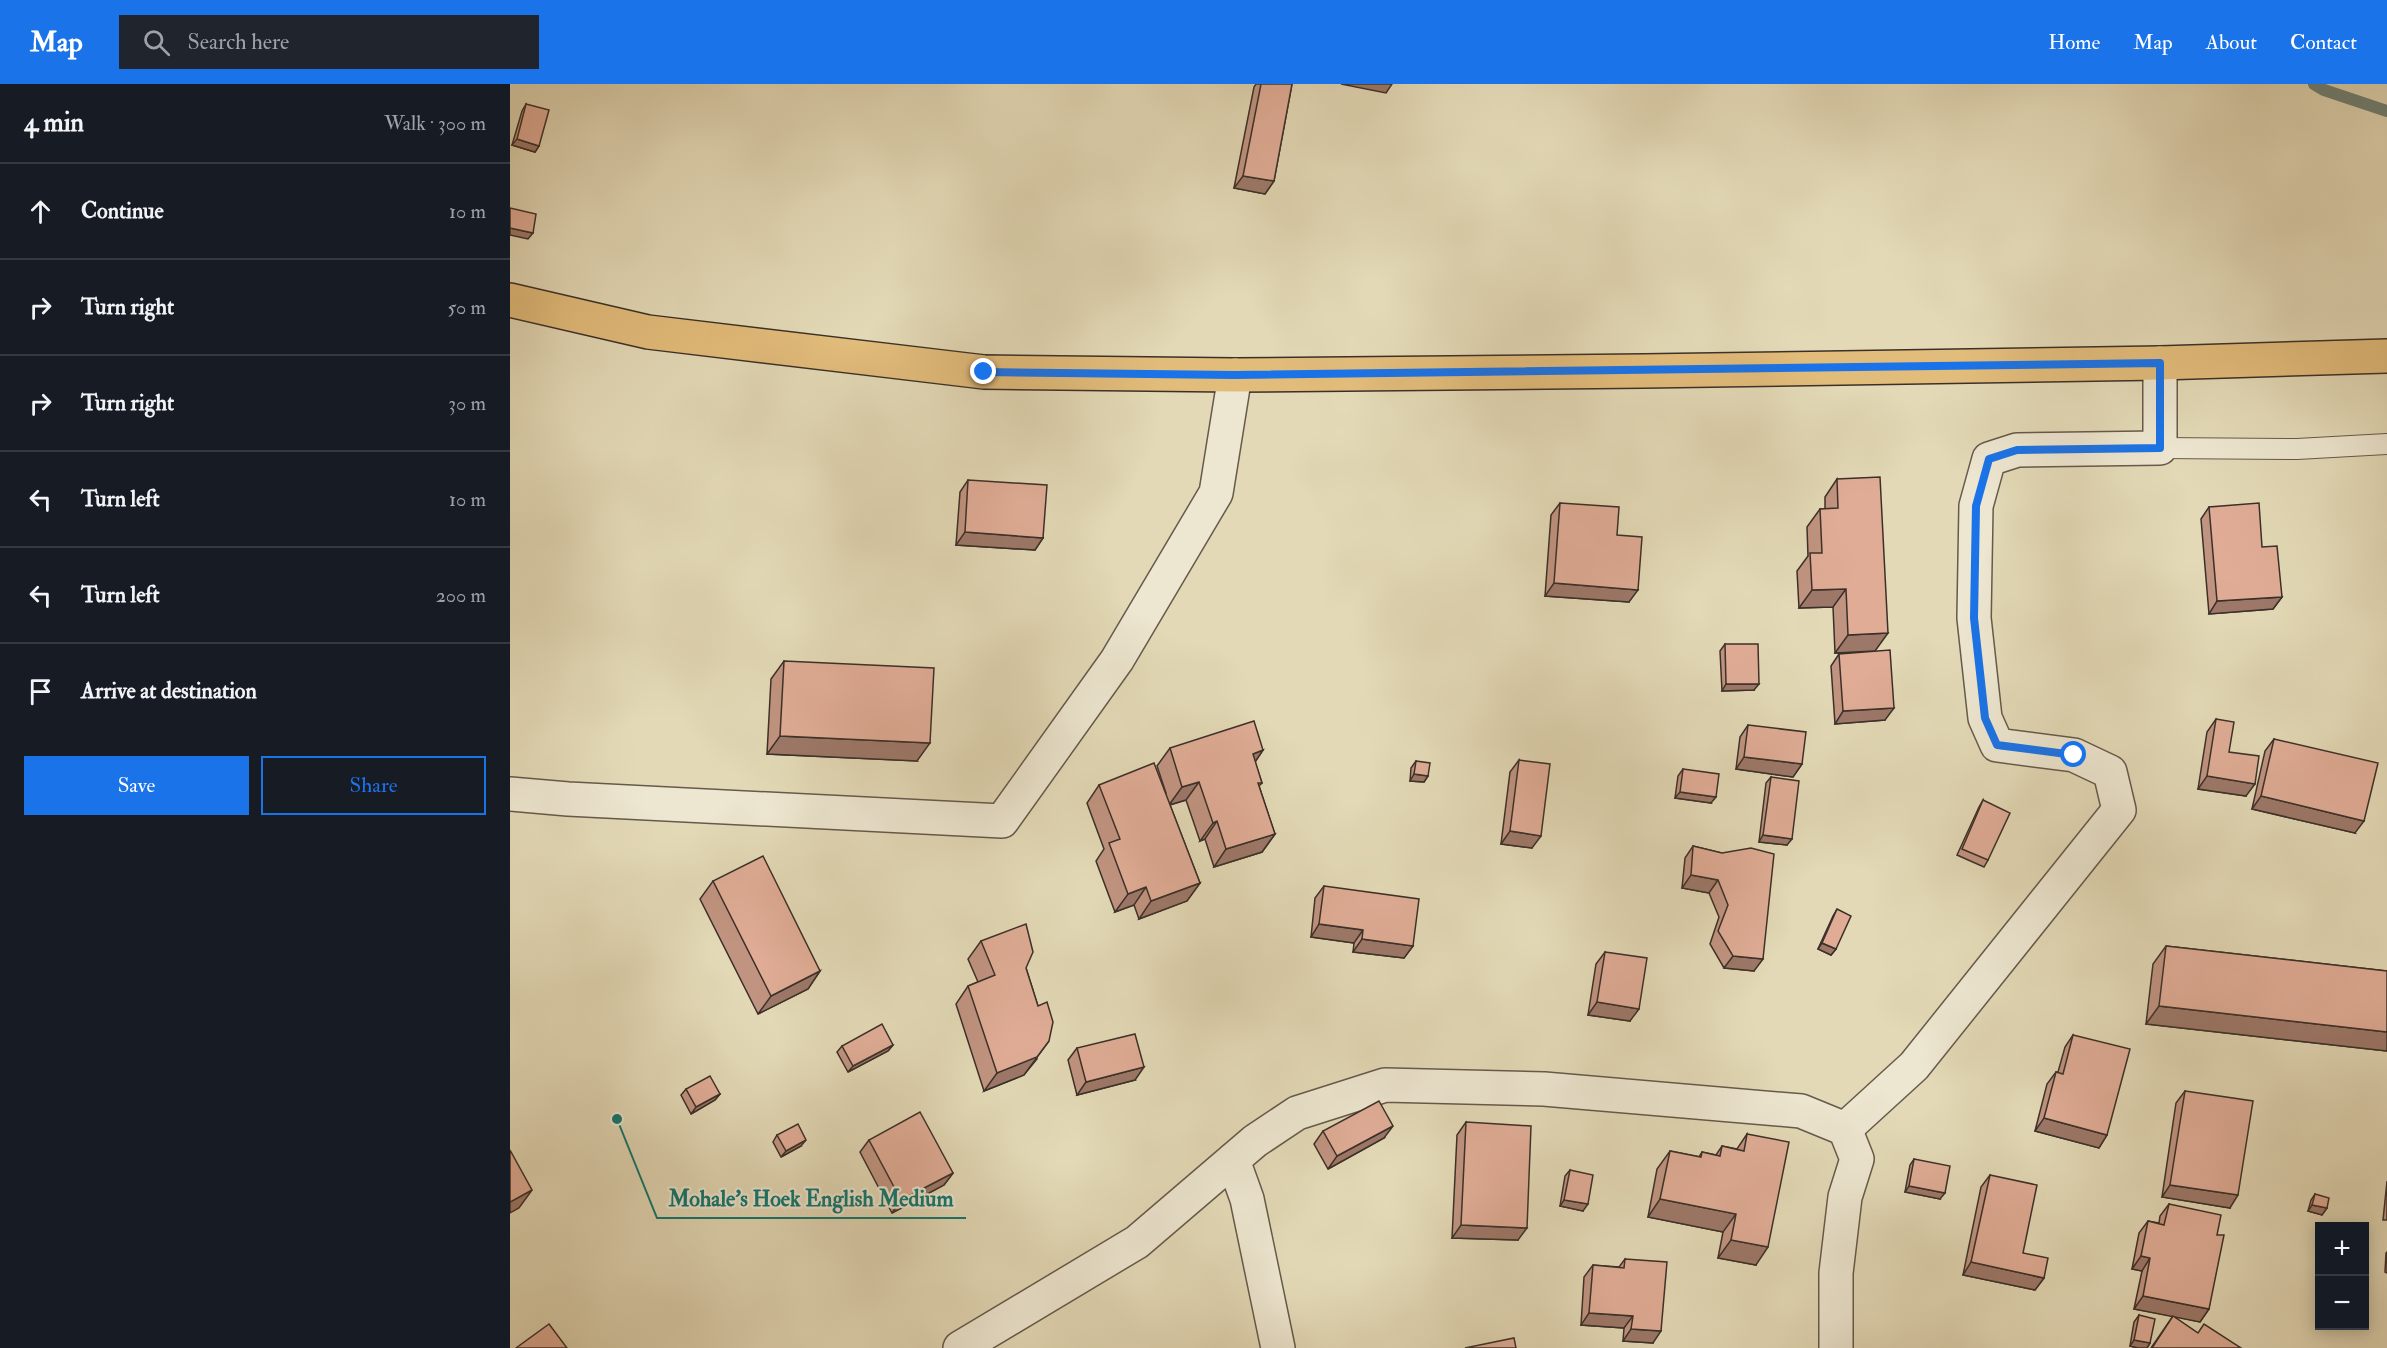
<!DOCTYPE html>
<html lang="en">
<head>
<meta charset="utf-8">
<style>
	body { margin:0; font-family:"IM FELL Double Pica",serif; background:#20242c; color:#f1f3f6 }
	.controls { position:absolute; right:18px; bottom:18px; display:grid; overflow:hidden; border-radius:0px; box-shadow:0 3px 15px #0003 }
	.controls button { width:54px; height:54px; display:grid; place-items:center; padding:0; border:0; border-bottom:2px solid #363941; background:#171b24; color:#f1f3f6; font:30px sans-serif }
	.stop { position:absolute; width:18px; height:18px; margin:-14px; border:4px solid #1a73e8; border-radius:50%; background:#fff }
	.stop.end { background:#1a73e8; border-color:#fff; box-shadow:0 2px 6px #0008 }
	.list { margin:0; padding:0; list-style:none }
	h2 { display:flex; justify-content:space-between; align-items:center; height:78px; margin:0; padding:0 24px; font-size:26px }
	h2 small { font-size:20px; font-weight:400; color:#9ea1a6 }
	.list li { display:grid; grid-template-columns:39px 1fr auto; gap:18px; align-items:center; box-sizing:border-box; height:96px; padding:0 24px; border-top:2px solid #363941 }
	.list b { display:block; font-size:22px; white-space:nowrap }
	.list em { font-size:20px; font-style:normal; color:#9ea1a6 }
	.actions { display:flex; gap:12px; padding:18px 24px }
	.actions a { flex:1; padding:14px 0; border:2px solid #1a73e8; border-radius:0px; text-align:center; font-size:21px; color:#1a73e8 }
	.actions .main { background:#1a73e8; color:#fff }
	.icon { flex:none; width:33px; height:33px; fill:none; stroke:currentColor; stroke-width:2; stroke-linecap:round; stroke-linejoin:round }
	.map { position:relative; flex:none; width:1877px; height:1264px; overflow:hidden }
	header { display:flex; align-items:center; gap:36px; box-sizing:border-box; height:84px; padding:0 30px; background:#1a73e8; color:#fff }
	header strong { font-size:28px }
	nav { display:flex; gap:33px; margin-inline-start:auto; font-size:21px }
	.search { width:420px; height:54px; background:#20242c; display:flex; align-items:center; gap:15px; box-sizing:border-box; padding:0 21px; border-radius:0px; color:#9ea1a6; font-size:22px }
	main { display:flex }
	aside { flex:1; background:#171b24 }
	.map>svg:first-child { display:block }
</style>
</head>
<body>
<header>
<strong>Map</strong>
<div class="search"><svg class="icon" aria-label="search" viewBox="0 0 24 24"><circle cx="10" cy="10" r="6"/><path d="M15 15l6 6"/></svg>Search here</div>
<nav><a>Home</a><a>Map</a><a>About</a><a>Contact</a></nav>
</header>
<main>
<aside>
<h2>4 min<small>Walk · 300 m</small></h2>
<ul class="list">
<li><svg class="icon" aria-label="ahead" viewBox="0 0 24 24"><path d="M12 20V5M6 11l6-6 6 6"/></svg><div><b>Continue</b></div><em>10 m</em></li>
<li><svg class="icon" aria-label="right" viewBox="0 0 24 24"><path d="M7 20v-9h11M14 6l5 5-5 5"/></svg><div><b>Turn right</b></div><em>50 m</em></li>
<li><svg class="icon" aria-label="right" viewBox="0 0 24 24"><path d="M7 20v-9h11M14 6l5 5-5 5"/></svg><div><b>Turn right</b></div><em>30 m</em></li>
<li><svg class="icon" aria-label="left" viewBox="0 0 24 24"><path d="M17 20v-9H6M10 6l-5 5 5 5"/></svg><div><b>Turn left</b></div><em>10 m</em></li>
<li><svg class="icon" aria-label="left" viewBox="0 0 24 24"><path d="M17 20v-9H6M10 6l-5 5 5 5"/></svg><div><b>Turn left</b></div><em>200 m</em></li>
<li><svg class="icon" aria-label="arrive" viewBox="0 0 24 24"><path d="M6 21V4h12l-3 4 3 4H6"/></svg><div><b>Arrive at destination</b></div></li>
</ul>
<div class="actions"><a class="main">Save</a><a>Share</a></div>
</aside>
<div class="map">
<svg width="1877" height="1264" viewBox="0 0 1877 1264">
	<rect width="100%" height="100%" fill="#e3d9b6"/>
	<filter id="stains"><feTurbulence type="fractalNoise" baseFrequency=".00333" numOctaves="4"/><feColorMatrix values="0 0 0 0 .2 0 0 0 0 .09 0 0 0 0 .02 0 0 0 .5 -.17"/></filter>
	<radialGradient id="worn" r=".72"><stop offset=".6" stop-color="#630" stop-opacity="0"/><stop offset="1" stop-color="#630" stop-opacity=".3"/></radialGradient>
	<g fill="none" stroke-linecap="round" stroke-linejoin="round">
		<polyline stroke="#718379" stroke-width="12" points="1804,0 1814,6 1877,27"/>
		<g stroke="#655a4c" stroke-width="22">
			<polyline id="lane" points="1650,364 1787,365 1877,360"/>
		</g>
		<g stroke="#655a4c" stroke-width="36">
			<g id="street">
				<polyline points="0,710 58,715 492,737 607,576 706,409 725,291"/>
				<polyline points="1335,1045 1404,982 1609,726 1600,688 1564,671 1487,661 1475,634 1464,534 1466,422 1479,375 1507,366 1650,364 1650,279"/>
				<polyline points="723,1076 737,1115 768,1264"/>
				<polyline points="450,1264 627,1158 745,1057 787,1029 875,1001 1034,1005 1291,1027 1335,1045 1347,1075 1335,1113 1326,1189 1326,1264"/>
			</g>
		</g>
		<g stroke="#3b3029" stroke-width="36">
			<polyline id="primary" points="0,216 138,248 474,288 725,291 1134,287 1650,279 1877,272"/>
		</g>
		<use href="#lane" stroke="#ede6d0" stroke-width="20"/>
		<use href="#street" stroke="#ede6d0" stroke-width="33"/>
		<use href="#primary" stroke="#e2bc7b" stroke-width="33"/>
	</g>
	<g fill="#c19481" stroke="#3b3029" stroke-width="1.5">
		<polygon points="746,0 782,0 764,97 755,110 724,104 744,3"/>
		<polygon points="16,20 29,62 25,68 2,61 12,27"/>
		<polygon points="1327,395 1365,567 1375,636 1325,640 1321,582 1329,570 1365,567 1325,569 1323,523 1289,524 1287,487 1298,472 1297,443 1310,425 1315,425 1315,413"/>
		<polygon points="458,396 533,454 525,466 446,461 450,408"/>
		<polygon points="1050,419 1107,451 1119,518 1035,512 1041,431"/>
		<polygon points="1699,423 1752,463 1772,513 1763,525 1699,530 1691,435"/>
		<polygon points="1215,560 1244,606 1212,607 1210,567"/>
		<polygon points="274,577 407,677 257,670 261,595"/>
		<polygon points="1706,635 1719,668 1736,712 1688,705 1697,648"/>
		<polygon points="1238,641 1292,680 1283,693 1226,685 1230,653"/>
		<polygon points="1764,655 1845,749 1742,725 1755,667"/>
		<polygon points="660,664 753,666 745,678 752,699 749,702 765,750 752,768 704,783 695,755 690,757 676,716 660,721 690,799 677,817 629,835 624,821 605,828 586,777 594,765 577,719 589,701 656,709 647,682"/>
		<polygon points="1009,676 1022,764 991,760 1000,688"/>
		<polygon points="906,677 918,692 914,698 900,697 901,684"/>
		<polygon points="1173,685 1201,719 1165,714 1168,692"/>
		<polygon points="1261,693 1277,761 1249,758 1256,699"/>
		<polygon points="1473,716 1478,776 1474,783 1447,771 1469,723"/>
		<polygon points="1183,762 1212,769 1244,887 1214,884 1200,860 1209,833 1199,809 1172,804 1175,774"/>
		<polygon points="203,797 310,887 298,905 248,930 190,815"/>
		<polygon points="814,802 903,862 894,874 843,868 844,859 801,853 805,814"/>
		<polygon points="1327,825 1326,865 1321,871 1308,865 1323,832"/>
		<polygon points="471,857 516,884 528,922 527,975 514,991 474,1007 446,920 458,902 468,898 458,875"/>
		<polygon points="1656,862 1877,887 1877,967 1636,940 1643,880"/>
		<polygon points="1095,868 1120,937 1078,931 1086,880"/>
		<polygon points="1563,951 1597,1051 1589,1064 1525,1047 1537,1000 1546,988 1548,988 1555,963"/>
		<polygon points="383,961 378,967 338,988 327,968 332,962"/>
		<polygon points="567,964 625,996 567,1011 558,976"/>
		<polygon points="176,1005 210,1010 205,1016 181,1030 171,1011"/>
		<polygon points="1675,1007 1720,1124 1652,1113 1666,1019"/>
		<polygon points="956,1038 1008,1156 942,1154 947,1051"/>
		<polygon points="813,1047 874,1054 818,1085 804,1060"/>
		<polygon points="1237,1050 1246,1181 1208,1174 1213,1148 1138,1133 1147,1085 1160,1067 1189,1073 1192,1068 1206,1071 1212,1062 1227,1065"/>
		<polygon points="267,1051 291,1062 271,1073 263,1058"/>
		<polygon points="359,1056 443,1089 434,1101 382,1129 350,1068"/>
		<polygon points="1404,1075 1430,1115 1395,1108 1400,1081"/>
		<polygon points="1060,1086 1073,1127 1050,1122 1055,1092"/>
		<polygon points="1480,1091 1513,1169 1534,1194 1525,1206 1453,1191 1471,1103"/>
		<polygon points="1877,1097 1877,1136 1873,1136"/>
		<polygon points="1805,1110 1817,1124 1812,1131 1798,1127 1801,1116"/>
		<polygon points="1659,1120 1707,1151 1699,1225 1690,1238 1663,1232 1688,1249 1731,1264 1641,1264 1663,1232 1624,1225 1632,1187 1622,1185 1629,1149 1638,1137 1649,1139 1650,1132"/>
		<polygon points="1877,1168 1877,1189 1875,1188 1876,1169"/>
		<polygon points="1115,1175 1143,1259 1113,1257 1114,1244 1071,1241 1074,1193 1083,1181 1109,1183"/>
		<polygon points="1629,1231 1640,1259 1637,1264 1628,1264 1620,1262 1624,1238"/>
	</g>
	<g fill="#9d7869" stroke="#3b3029" stroke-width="1.5">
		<polygon points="831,0 882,0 876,9"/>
		<polygon points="7,55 29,62 25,68 2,61"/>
		<polygon points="733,92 764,97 755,110 724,104"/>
		<polygon points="0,144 23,149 18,155 0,151"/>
		<polygon points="455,448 533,454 525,466 446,461"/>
		<polygon points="1044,499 1128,506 1119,518 1035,512"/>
		<polygon points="1336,505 1323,523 1289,524 1302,506"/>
		<polygon points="1772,513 1763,525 1699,530 1707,517"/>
		<polygon points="1378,549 1365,567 1325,569 1338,551"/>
		<polygon points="1216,600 1249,600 1244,606 1212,607"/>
		<polygon points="1384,624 1375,636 1325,640 1333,627"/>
		<polygon points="270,652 420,659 407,677 257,670"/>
		<polygon points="753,666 741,684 743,670"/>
		<polygon points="1234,673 1292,680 1283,693 1226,685"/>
		<polygon points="904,690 918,692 914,698 900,697"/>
		<polygon points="1697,692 1745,700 1736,712 1688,705"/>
		<polygon points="689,698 676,716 659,721 672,703"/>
		<polygon points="1170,708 1206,713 1201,719 1165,714"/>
		<polygon points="1751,712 1854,737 1845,749 1742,725"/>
		<polygon points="707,737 695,755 690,757 703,739"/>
		<polygon points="1000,747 1031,752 1022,764 991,760"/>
		<polygon points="765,750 752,768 704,783 716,765"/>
		<polygon points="1253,751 1282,755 1277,761 1249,758"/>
		<polygon points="1181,791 1208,796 1199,809 1172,804"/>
		<polygon points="690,799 677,817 629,835 641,817"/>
		<polygon points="636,803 624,821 605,828 618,810"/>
		<polygon points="809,840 853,846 844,859 801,853"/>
		<polygon points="852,855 903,862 894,874 843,868"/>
		<polygon points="1312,859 1326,865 1321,871 1308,865"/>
		<polygon points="1223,872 1253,875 1244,887 1214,884"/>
		<polygon points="310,887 298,905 248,930 261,912"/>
		<polygon points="1087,918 1129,925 1120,937 1078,931"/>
		<polygon points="1649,922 1877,948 1877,967 1636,940"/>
		<polygon points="539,957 514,991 474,1007 487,989"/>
		<polygon points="383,961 378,967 338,988 343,982"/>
		<polygon points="634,983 625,996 567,1011 576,998"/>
		<polygon points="210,1010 205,1016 181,1030 186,1023"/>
		<polygon points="1534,1034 1597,1051 1589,1064 1525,1047"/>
		<polygon points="883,1042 874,1054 818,1085 827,1072"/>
		<polygon points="296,1056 291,1062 271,1073 276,1067"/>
		<polygon points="443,1089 434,1101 382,1129 391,1116"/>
		<polygon points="1660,1101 1728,1111 1720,1124 1652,1113"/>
		<polygon points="1399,1102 1435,1109 1430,1115 1395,1108"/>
		<polygon points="22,1106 9,1124 0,1129 0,1118"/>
		<polygon points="1150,1115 1226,1130 1213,1148 1138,1133"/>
		<polygon points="1054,1116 1078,1120 1073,1127 1050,1122"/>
		<polygon points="1802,1121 1817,1124 1812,1131 1798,1127"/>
		<polygon points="951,1141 1017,1144 1008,1156 942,1154"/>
		<polygon points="1221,1156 1258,1163 1246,1181 1208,1174"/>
		<polygon points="1631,1172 1640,1174 1632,1187 1622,1185"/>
		<polygon points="1461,1178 1534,1194 1525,1206 1453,1191"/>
		<polygon points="1633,1212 1699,1225 1690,1238 1624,1225"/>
		<polygon points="1079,1229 1123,1232 1114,1244 1071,1241"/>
		<polygon points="1121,1245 1151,1247 1143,1259 1113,1257"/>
		<polygon points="1624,1256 1640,1259 1637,1264 1628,1264 1620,1262"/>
	</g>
	<g fill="#e0ac96" stroke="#3b3029" stroke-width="1.5">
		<polygon points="751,0 782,0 764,97 733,92"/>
		<polygon points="16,20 39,26 29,62 7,55"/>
		<polygon points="0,124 26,130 23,149 0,144"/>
		<polygon points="1370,393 1378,549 1338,551 1336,505 1302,506 1300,469 1312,469 1310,425 1328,424 1327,395"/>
		<polygon points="458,396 537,401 533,454 455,448"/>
		<polygon points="1050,419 1109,423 1107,451 1132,453 1128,506 1044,499"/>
		<polygon points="1749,419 1752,463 1767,462 1772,513 1707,517 1699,423"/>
		<polygon points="1215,560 1248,560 1249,600 1216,600"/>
		<polygon points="1380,566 1384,624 1333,627 1329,570"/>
		<polygon points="274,577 424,584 420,659 270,652"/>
		<polygon points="1706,635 1724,638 1719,668 1749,672 1745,700 1697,692"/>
		<polygon points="744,637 753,666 743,670 752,699 748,699 765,750 716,765 707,737 703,739 689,698 672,703 660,664"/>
		<polygon points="1238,641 1296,648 1292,680 1234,673"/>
		<polygon points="1764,655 1868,679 1854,737 1751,712"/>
		<polygon points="1009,676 1040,680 1031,752 1000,747"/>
		<polygon points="906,677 920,679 918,692 904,690"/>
		<polygon points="644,679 690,799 641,817 636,803 618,810 599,759 610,755 589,701"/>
		<polygon points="1173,685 1209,690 1206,713 1170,708"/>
		<polygon points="1261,693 1289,697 1282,755 1253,751"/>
		<polygon points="1473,716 1500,729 1478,776 1452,765"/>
		<polygon points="1183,762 1212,769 1241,764 1264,770 1253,875 1223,872 1208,847 1218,821 1208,796 1181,791"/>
		<polygon points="253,772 310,887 261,912 203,797"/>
		<polygon points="814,802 909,815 903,862 852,855 853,846 809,840"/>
		<polygon points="1327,825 1341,832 1326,865 1312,859"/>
		<polygon points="516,840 523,868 516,884 528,922 537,918 543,938 539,957 527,973 487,989 458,902 485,891 471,857"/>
		<polygon points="1656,862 1877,887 1877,948 1649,922"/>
		<polygon points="1095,868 1137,874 1129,925 1087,918"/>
		<polygon points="372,940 383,961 343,982 332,962"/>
		<polygon points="625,950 634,983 576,998 567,964"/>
		<polygon points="1563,951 1620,965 1597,1051 1534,1034 1546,988 1553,990"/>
		<polygon points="200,992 210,1010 186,1023 176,1005"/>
		<polygon points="1675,1007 1743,1017 1728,1111 1660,1101"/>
		<polygon points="869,1017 883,1042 827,1072 813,1047"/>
		<polygon points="410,1028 443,1089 391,1116 359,1056"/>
		<polygon points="956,1038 1021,1042 1017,1144 951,1141"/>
		<polygon points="288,1040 296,1056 276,1067 267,1051"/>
		<polygon points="1237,1050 1279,1058 1258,1163 1221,1156 1226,1130 1150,1115 1160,1067 1191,1073 1192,1068 1210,1072 1212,1062 1234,1067"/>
		<polygon points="0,1066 22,1106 0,1118"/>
		<polygon points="1404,1075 1440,1082 1435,1109 1399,1102"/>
		<polygon points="1060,1086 1083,1091 1078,1120 1054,1116"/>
		<polygon points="1480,1091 1527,1101 1513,1169 1538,1174 1534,1194 1461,1178"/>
		<polygon points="1805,1110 1819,1114 1817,1124 1802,1121"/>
		<polygon points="1659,1120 1711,1131 1707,1151 1714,1151 1699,1225 1633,1212 1640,1174 1631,1172 1638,1137 1654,1141"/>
		<polygon points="1115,1175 1157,1178 1151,1247 1121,1245 1123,1232 1079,1229 1083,1181 1114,1184"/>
		<polygon points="1629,1231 1645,1235 1640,1259 1624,1256"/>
		<polygon points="1663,1232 1688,1249 1694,1240 1731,1264 1642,1264"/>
		<polygon points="39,1240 57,1264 6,1264"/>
		<polygon points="1004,1254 1006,1264 955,1264"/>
	</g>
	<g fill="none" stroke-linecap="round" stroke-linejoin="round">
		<polyline stroke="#1a73e8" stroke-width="8" points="474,288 725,291 1650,279 1650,364 1507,366 1479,375 1466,422 1464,534 1475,634 1487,661 1564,671"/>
	</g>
	<path fill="none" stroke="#0f766e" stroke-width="2" d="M107 1035L147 1134H456"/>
	<circle fill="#0f766e" stroke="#ede6d0" stroke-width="2" cx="107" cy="1035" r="6"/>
	<g font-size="22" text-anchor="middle" font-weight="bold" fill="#0f766e" stroke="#ede6d0" stroke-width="4.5" stroke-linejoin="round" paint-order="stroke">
		<text x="301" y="1122">Mohale's Hoek English Medium</text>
	</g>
	<rect width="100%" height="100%" filter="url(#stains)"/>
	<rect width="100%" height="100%" fill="url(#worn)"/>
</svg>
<div class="controls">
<button>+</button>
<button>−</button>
</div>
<div class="stop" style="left:1564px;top:671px"></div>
<div class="stop end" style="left:474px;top:288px"></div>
</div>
</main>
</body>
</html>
